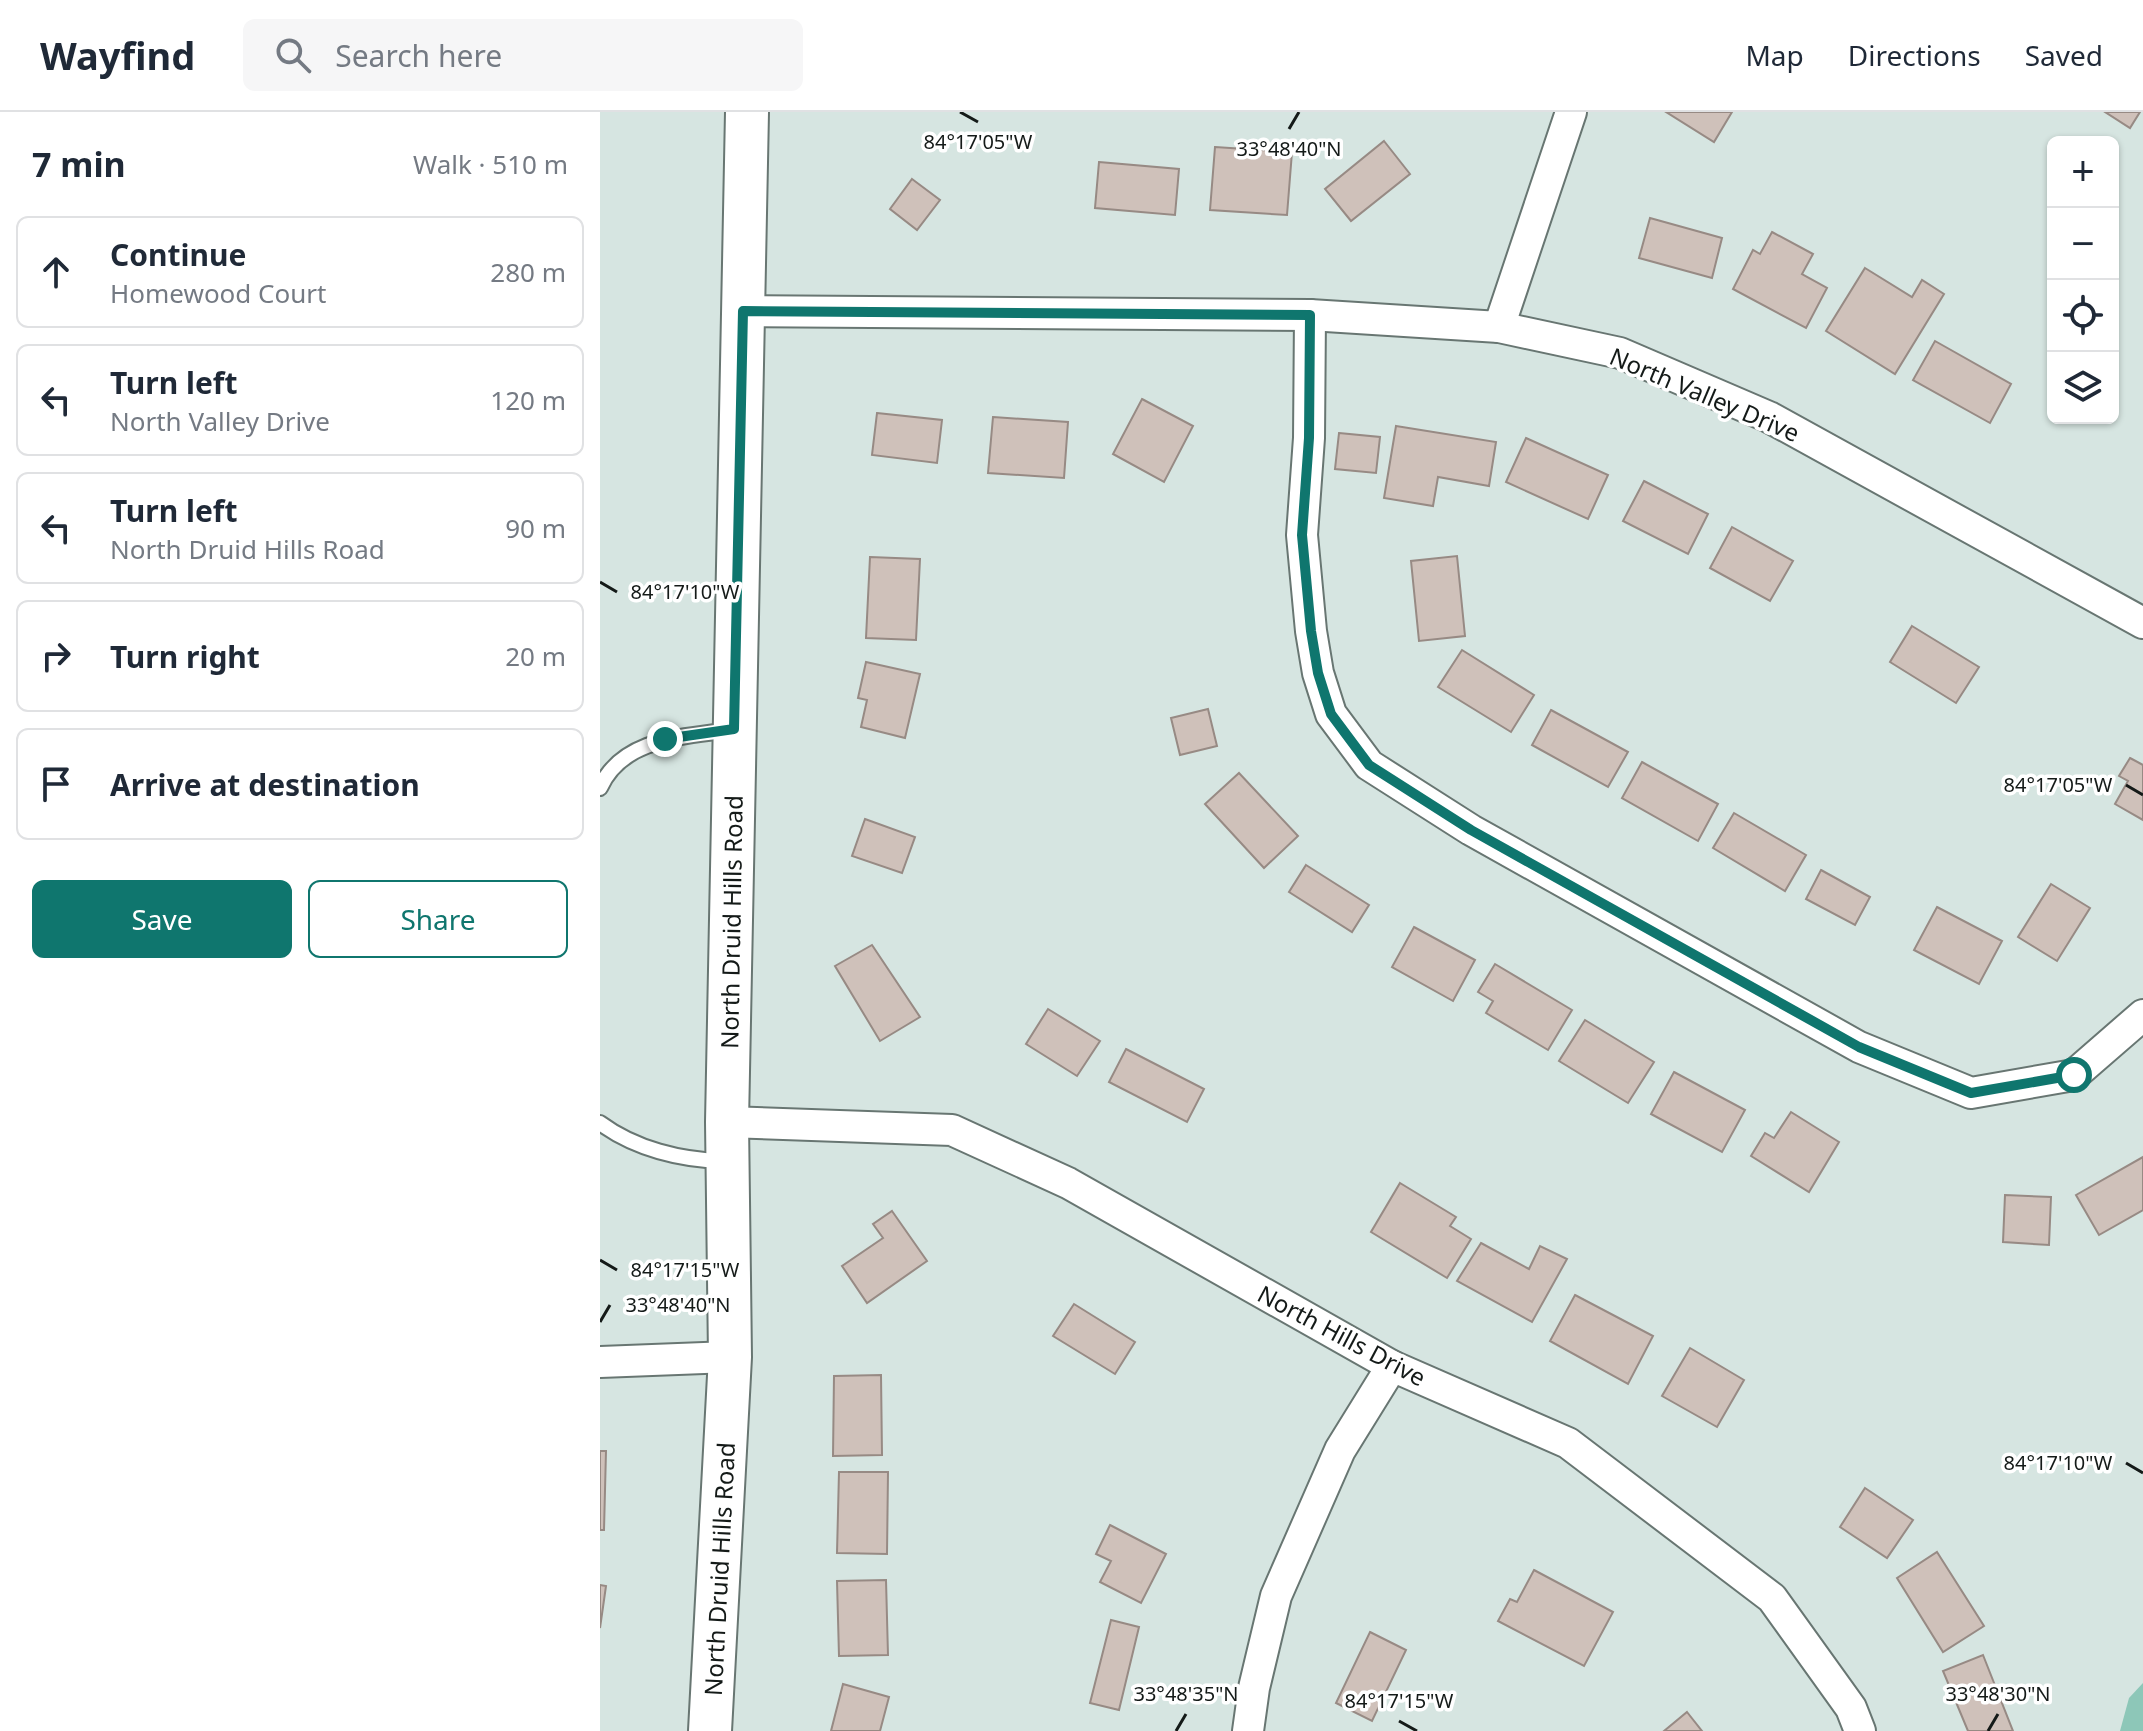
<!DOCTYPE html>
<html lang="en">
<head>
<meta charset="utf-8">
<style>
	body { margin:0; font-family:"Noto Sans",sans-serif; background:#f6f6f7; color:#1f2937 }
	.controls { position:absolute; right:24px; top:24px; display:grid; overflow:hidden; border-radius:12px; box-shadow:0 2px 6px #0004 }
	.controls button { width:72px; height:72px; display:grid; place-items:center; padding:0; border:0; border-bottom:2px solid #e0e1e3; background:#fff; color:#1f2937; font:40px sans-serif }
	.stop { position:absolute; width:24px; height:24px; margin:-18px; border:6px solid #0f766e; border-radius:50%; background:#fff }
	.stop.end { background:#0f766e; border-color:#fff; box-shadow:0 2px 8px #0008 }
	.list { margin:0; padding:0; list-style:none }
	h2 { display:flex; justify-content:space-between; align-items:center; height:104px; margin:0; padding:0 32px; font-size:34px }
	h2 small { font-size:26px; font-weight:400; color:#747a83 }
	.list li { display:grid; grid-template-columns:52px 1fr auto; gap:24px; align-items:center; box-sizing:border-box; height:112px; margin:0 16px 16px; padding:0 16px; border:2px solid #e0e1e3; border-radius:12px }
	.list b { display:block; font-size:30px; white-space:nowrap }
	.list p { margin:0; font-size:26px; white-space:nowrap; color:#747a83 }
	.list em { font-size:26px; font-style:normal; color:#747a83 }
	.actions { display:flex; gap:16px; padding:24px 32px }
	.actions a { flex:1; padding:18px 0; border:2px solid #0f766e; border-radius:12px; text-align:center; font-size:28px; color:#0f766e }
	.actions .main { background:#0f766e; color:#fff }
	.icon { flex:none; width:44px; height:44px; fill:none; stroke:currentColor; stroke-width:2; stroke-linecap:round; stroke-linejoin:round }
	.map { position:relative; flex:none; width:1543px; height:1619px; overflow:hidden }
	header { display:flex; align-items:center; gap:48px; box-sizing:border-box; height:112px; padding:0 40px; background:#fff; border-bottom:2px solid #e0e1e3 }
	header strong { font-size:38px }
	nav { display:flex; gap:44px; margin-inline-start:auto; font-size:28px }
	.search { width:560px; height:72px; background:#f6f6f7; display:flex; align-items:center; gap:20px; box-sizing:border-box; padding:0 28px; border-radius:12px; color:#747a83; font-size:30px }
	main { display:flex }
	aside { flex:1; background:#fff }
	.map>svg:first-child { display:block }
</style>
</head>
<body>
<header>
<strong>Wayfind</strong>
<div class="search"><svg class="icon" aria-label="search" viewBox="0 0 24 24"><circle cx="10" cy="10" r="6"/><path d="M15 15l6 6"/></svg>Search here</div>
<nav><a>Map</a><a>Directions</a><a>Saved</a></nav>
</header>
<main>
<aside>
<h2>7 min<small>Walk · 510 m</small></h2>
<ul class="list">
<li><svg class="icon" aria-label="ahead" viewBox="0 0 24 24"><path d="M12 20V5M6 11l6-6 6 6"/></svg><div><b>Continue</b><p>Homewood Court</p></div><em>280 m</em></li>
<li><svg class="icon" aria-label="left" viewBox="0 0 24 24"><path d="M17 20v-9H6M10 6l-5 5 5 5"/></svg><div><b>Turn left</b><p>North Valley Drive</p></div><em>120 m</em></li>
<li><svg class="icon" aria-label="left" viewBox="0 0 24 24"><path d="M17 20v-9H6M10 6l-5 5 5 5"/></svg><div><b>Turn left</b><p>North Druid Hills Road</p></div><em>90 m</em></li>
<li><svg class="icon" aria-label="right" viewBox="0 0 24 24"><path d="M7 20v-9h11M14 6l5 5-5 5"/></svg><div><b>Turn right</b></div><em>20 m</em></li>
<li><svg class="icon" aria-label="arrive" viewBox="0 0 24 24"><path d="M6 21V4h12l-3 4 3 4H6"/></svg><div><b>Arrive at destination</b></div></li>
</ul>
<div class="actions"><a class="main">Save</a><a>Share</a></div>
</aside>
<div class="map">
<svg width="1543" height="1619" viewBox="0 0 1543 1619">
	<rect width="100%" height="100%" fill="#d6e5e1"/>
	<polygon fill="#8dc7b8" points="1543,1571 1543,1619 1520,1619 1529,1586"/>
	<g fill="#cfc1ba" stroke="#978a84" stroke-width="2">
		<polygon points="1066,0 1132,0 1114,30"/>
		<polygon points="1505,0 1540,0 1530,16"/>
		<polygon points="784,29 810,62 751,109 725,77"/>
		<polygon points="615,35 692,40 687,103 610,98"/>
		<polygon points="499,50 579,57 575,103 495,96"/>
		<polygon points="312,67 340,88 317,118 290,97"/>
		<polygon points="1050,106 1122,126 1112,166 1039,146"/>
		<polygon points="1172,120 1213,142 1202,162 1227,176 1206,216 1133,177 1153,138 1160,142"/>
		<polygon points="1265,156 1312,185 1322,168 1344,182 1295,262 1226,219"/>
		<polygon points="1335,229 1411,272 1390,311 1313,268"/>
		<polygon points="542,287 593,314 564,370 513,342"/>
		<polygon points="277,301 342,308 337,351 272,343"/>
		<polygon points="393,305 468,310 464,366 388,361"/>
		<polygon points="796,314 896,330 889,374 838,365 833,394 784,386"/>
		<polygon points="739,321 780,325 776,361 735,357"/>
		<polygon points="926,326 1008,363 988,407 906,370"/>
		<polygon points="1044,369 1108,402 1088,442 1023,409"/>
		<polygon points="1132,415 1193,449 1170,489 1110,456"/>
		<polygon points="857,444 865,524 819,529 811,449"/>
		<polygon points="270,445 320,447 316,528 266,526"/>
		<polygon points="1312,514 1379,555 1356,591 1290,550"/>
		<polygon points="862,538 934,583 911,620 838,575"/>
		<polygon points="266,550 320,562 305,626 261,615 267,588 258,586"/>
		<polygon points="608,597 617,634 580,643 571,606"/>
		<polygon points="951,598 1028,640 1008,675 932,633"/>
		<polygon points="1530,646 1543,653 1543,708 1515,692 1528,669 1519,664"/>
		<polygon points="1042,650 1118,692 1098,729 1022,686"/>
		<polygon points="639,661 698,724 664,756 605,692"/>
		<polygon points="1134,701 1206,743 1185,779 1113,736"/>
		<polygon points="265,707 315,725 302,761 252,744"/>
		<polygon points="706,753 769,793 752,820 689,780"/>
		<polygon points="1221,758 1270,785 1255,813 1206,787"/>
		<polygon points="1451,772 1490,796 1457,849 1418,825"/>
		<polygon points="1337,795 1402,829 1379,872 1314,838"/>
		<polygon points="814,815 875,848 853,889 792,855"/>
		<polygon points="272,833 320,905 280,929 235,854"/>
		<polygon points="895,852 972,898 948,938 886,901 893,889 878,880"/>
		<polygon points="448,897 500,929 477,964 426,932"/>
		<polygon points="985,908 1054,950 1028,991 959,949"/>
		<polygon points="526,937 604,977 587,1010 509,970"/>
		<polygon points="1074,960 1145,998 1122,1040 1051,1002"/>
		<polygon points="1191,1000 1239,1030 1209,1080 1151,1044 1165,1021 1174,1026"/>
		<polygon points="1543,1045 1543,1098 1499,1123 1476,1083"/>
		<polygon points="800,1071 856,1105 850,1114 871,1127 847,1166 771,1120"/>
		<polygon points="1405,1083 1451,1085 1449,1133 1403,1130"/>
		<polygon points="292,1099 327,1149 267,1191 242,1154 283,1126 273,1112"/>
		<polygon points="881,1131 929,1157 940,1134 967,1147 932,1210 857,1169"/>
		<polygon points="975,1183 1053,1224 1028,1272 950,1229"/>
		<polygon points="474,1192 535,1230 515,1262 453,1224"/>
		<polygon points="1090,1236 1144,1268 1117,1315 1062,1284"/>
		<polygon points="281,1263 282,1343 233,1344 234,1264"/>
		<polygon points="0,1339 6,1339 4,1418 0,1418"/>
		<polygon points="239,1360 288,1360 287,1442 237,1441"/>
		<polygon points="1265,1376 1313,1408 1287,1446 1240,1415"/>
		<polygon points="510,1413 566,1442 541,1491 500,1470 511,1449 496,1442"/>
		<polygon points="1337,1440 1384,1514 1343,1540 1297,1466"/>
		<polygon points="934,1458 1013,1500 984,1554 898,1509 910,1487 917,1490"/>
		<polygon points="286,1468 288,1543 239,1544 237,1469"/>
		<polygon points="0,1473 6,1474 0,1516"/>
		<polygon points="511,1508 539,1515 519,1598 490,1591"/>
		<polygon points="770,1520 806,1538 772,1609 736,1591"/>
		<polygon points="1383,1543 1413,1619 1368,1619 1343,1559"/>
		<polygon points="243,1572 289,1585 280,1619 231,1619"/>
		<polygon points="1087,1600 1102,1619 1064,1619"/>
	</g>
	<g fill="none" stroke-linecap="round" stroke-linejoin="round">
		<g stroke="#687672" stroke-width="18">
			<g id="service">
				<path d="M0,676C22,626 83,625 130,618"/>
				<path d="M0,1011C35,1037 81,1048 123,1049"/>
			</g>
		</g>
		<g stroke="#687672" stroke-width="34">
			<g id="minor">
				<polyline points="143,199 710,203 899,215 1020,241 1169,305 1543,511"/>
				<polyline points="710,203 709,326 702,423 711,519 718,561 731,602 769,653 871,718 1259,935 1371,981 1474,963 1543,903"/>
				<polyline points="899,215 971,0"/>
				<polyline points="127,1010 352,1018 468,1071 792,1254 968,1331 1172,1486 1251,1596 1260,1619"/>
				<polyline points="0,1250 130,1245"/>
				<polyline points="648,1619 654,1576 676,1484 740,1338 792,1254"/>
			</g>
		</g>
		<g stroke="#687672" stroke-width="46">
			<polyline id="secondary" points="110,1619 130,1245 127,1010 147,0"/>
		</g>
		<use href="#service" stroke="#fff" stroke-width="14"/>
		<use href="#minor" stroke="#fff" stroke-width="30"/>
		<use href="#secondary" stroke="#fff" stroke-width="42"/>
	</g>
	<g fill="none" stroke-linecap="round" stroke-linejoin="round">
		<polyline stroke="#0f766e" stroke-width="10" points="65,627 134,617 143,199 710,203 709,326 702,423 711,519 718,561 731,602 769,653 871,718 1259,935 1371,981 1474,963"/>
	</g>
	<path fill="none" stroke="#141a18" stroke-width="3" d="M360,0L378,10M689,17L699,0M0,470L17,480M1526,673L1543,683M0,1148L17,1158M0,1210L10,1193M1526,1351L1543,1361M799,1609L817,1619M576,1619L586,1602M1388,1619L1398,1602"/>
	<g text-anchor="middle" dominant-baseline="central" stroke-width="7" stroke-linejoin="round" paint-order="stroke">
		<g font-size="24" fill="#141a18" stroke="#fff">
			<text transform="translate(1105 282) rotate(23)">North Valley Drive</text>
			<text transform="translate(131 810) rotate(-89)">North Druid Hills Road</text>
			<text transform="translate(742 1223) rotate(28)">North Hills Drive</text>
			<text transform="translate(119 1457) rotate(-87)">North Druid Hills Road</text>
		</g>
	</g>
	<g font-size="20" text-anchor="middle" fill="#141a18" stroke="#fff" stroke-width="7" stroke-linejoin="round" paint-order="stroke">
		<text x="378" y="37">84°17'05"W</text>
		<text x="689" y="44">33°48'40"N</text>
		<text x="85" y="487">84°17'10"W</text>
		<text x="1458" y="680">84°17'05"W</text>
		<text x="85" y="1165">84°17'15"W</text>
		<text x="78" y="1200">33°48'40"N</text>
		<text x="1458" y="1358">84°17'10"W</text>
		<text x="586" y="1589">33°48'35"N</text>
		<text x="1398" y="1589">33°48'30"N</text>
		<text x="799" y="1596">84°17'15"W</text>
	</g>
</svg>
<div class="controls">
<button>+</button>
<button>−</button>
<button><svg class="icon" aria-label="locate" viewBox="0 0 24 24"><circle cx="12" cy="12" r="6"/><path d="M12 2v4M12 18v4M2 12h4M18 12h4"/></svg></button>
<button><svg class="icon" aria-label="layers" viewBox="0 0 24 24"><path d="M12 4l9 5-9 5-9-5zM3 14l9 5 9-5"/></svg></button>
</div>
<div class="stop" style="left:1474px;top:963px"></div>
<div class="stop end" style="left:65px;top:627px"></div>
</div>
</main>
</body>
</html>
